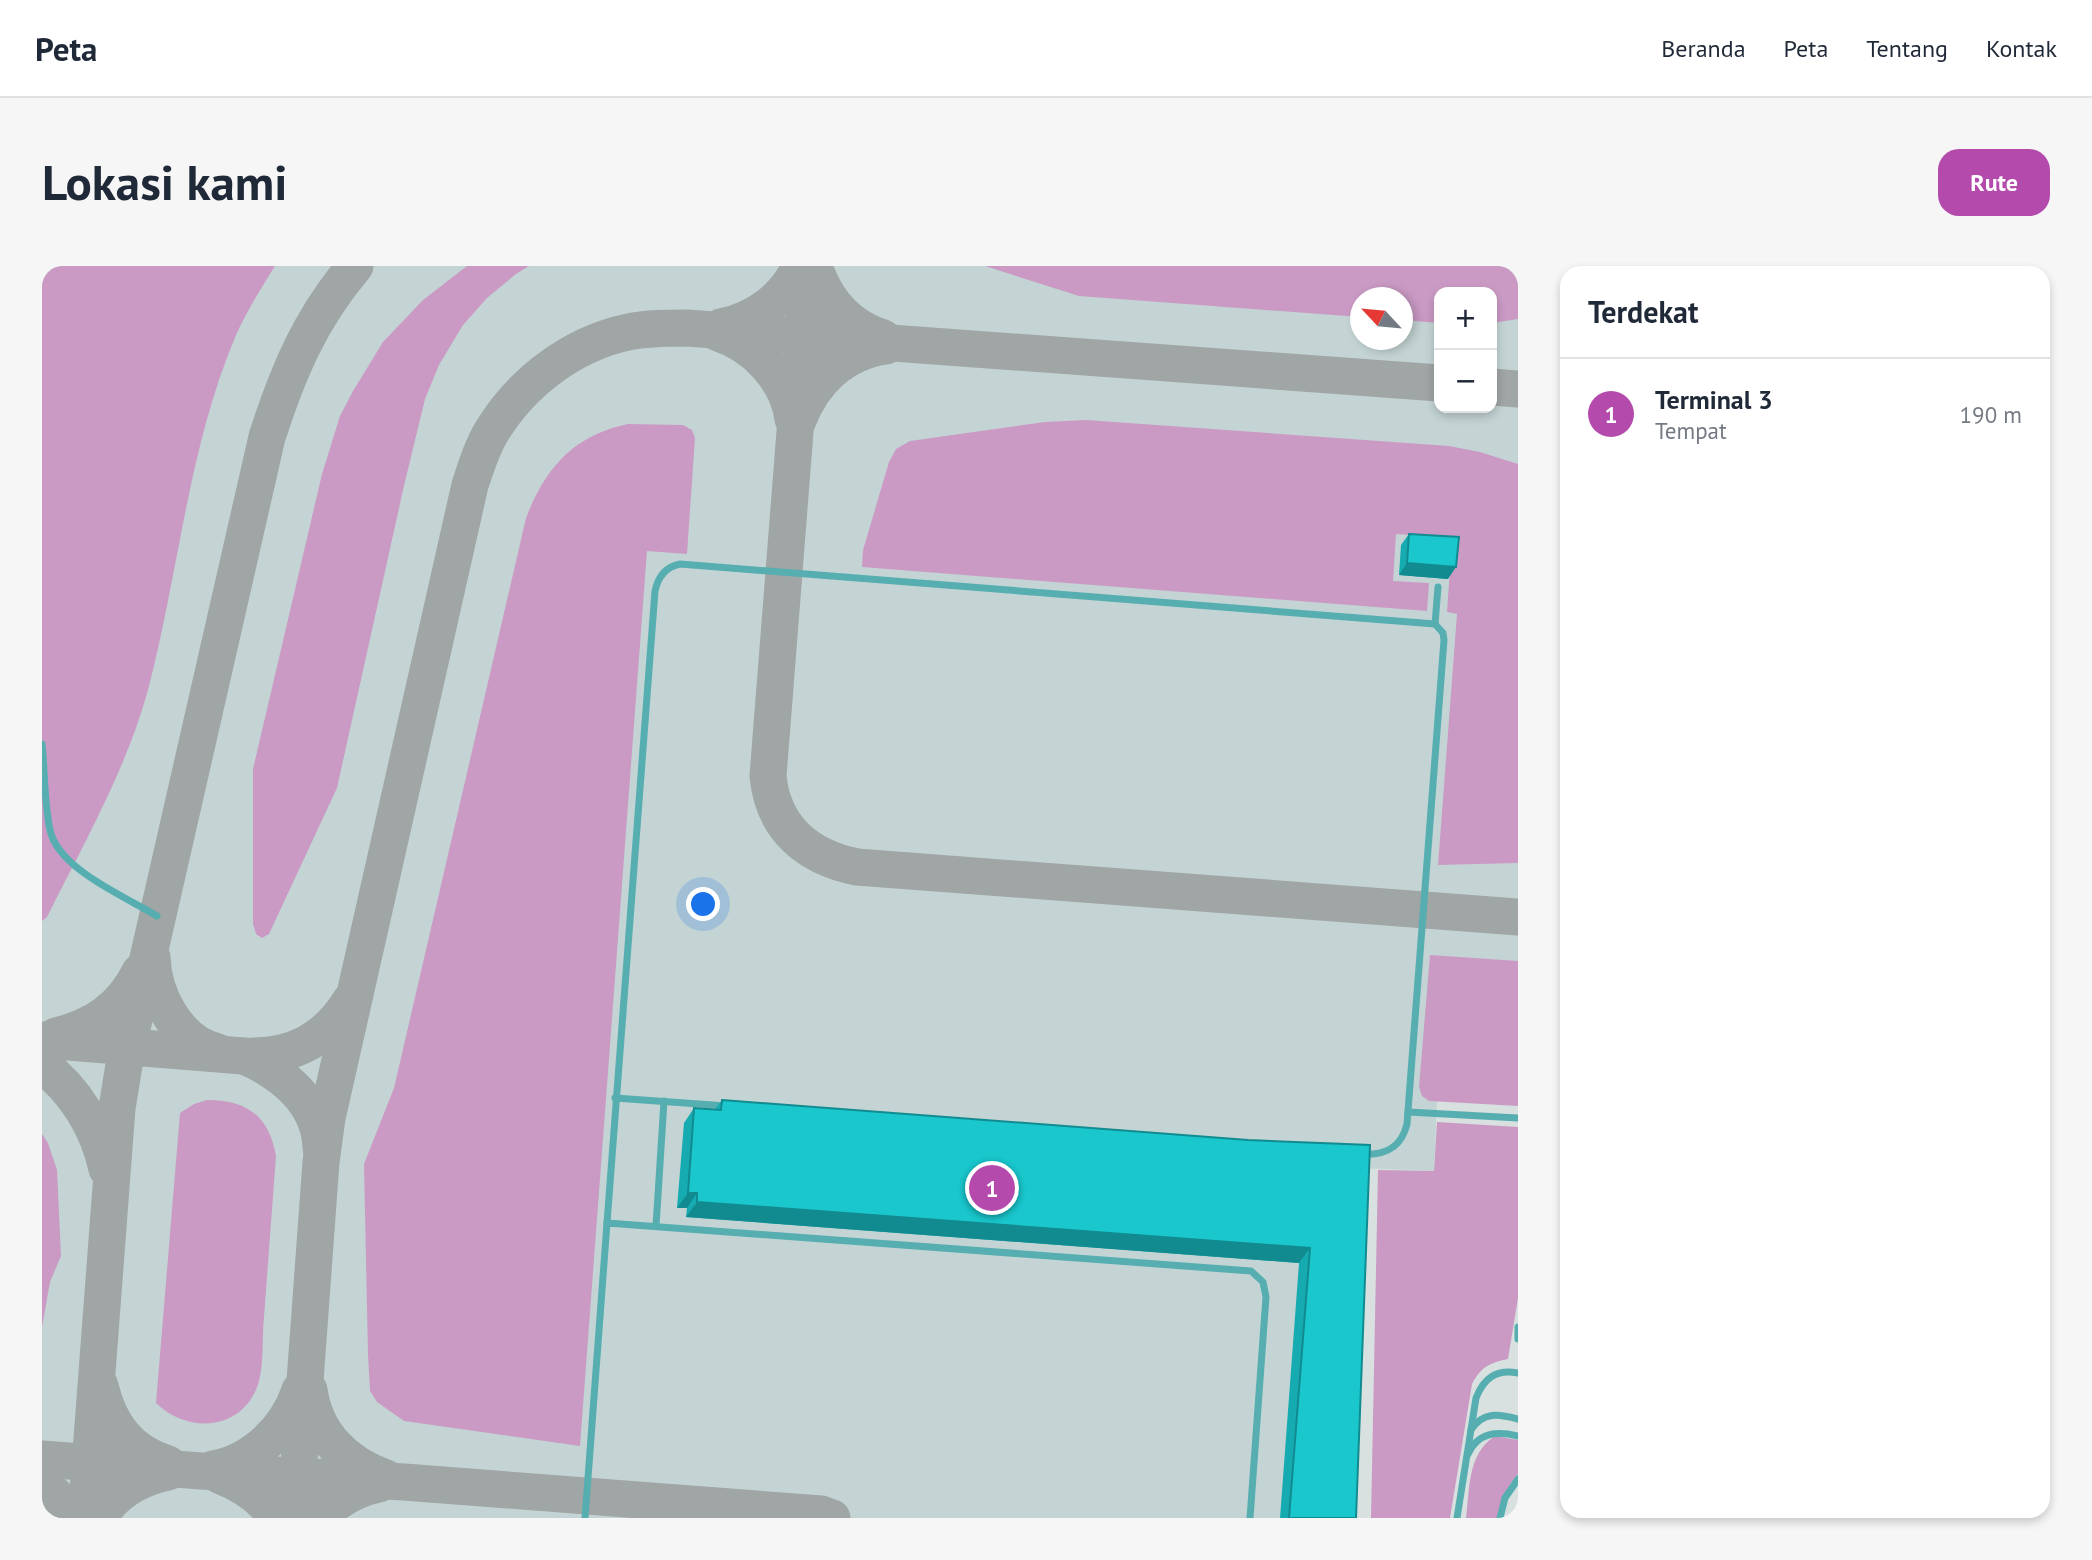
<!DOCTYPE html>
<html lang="id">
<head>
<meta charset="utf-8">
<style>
	body { margin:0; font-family:"PT Sans",sans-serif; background:#f6f6f7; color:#1f2937 }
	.controls { position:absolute; right:21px; top:21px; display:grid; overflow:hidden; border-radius:14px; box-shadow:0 4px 10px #0003 }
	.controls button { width:63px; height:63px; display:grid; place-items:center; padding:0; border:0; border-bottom:2px solid #e0e1e3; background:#fff; color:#1f2937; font:35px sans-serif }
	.compass { position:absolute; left:1308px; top:21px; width:63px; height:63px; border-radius:50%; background:#fff; box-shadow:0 4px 10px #0003; rotate:296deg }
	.you { position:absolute; left:662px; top:639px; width:24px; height:24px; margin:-18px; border:5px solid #fff; border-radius:50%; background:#1a73e8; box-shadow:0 0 0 10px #1a73e833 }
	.badge { display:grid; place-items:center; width:46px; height:46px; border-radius:50%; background:#b44aac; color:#fff; font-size:23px; font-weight:700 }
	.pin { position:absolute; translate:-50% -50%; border:4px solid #fff; box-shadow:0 2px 7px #0006 }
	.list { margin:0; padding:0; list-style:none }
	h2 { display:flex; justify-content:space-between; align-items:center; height:91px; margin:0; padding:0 28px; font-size:30px }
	h2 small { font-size:23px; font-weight:400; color:#747a83 }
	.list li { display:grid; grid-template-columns:46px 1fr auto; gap:21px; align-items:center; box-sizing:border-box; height:112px; padding:0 28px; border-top:2px solid #e0e1e3 }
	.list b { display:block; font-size:26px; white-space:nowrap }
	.list p { margin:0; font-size:23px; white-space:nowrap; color:#747a83 }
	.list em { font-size:23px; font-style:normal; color:#747a83 }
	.map { position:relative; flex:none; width:1476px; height:1252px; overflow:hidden; border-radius:21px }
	header { display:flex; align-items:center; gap:42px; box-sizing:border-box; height:98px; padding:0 35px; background:#fff; border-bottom:2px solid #e0e1e3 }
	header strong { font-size:33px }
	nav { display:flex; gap:38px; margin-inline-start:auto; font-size:24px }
	.intro { display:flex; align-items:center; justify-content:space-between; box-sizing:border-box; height:168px; padding:0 42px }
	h1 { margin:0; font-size:49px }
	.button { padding:18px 32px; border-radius:21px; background:#b44aac; color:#fff; font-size:24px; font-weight:700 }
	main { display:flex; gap:42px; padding:0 42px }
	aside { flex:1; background:#fff; border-radius:21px; box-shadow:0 4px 10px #0003 }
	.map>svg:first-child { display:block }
</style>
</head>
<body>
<header>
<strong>Peta</strong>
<nav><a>Beranda</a><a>Peta</a><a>Tentang</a><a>Kontak</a></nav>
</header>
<div class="intro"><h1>Lokasi kami</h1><a class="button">Rute</a></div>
<main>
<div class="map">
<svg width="1476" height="1252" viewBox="0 0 1476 1252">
	<rect width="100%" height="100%" fill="#d9e0e0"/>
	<path fill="#c4d4d4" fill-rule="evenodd" d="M0,0H1476V746L1395,835L1392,905L1317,902L1304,1252H0ZM1397,26H1450V142H1397ZM1318,32H1360V74H1318Z"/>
	<g fill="#ca9ac4">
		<path d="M0,0H233C219,22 205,45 194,69C146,182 137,306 106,424C84,504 42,577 5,651L0,655Z"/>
		<polygon points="425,0 487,0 474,8 445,32 421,59 397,99 383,133 361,224 295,522 227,668 220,672 214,668 211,658 211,503 280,208 298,150 311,125 341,76 381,34"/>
		<polygon points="943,0 1476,0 1476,53 1450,57 1450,26 1397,26 1397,57 1361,54 1360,32 1318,32 1318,51 1037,30"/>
		<polygon points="1044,154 1407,180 1438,186 1476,198 1476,597 1396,599 1415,348 1405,346 1410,272 1354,268 1351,315 1387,317 1385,345 820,301 821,284 847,196 854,183 868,175 1003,156"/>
		<path d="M586,158L641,159L650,164L653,172L645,288L605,285L538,1180L362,1155L335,1136L328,1125L326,1089L322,898L352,822L484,252C503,202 532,169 586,158Z"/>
		<polygon points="1388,689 1476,695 1476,840 1387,835 1380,830 1377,821"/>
		<path d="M165,834C205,834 227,850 234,890C230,944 226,997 222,1051C220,1070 222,1097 217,1115C203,1165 147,1169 114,1137L138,847L152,838Z"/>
		<path d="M1395,856L1476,861V1032L1466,1093C1447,1097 1439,1101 1430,1118L1408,1252H1329L1336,904L1392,905Z"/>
		<polygon points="0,868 6,877 15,904 19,990 8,1016 0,1061"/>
		<path d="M1453,1170L1476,1174V1208C1464,1222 1459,1234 1456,1252H1424C1428,1223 1425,1188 1453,1170Z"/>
	</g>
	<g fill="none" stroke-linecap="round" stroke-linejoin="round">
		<g stroke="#a0a5a5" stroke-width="37">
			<path d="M766,0L726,510C731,562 765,591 815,601L1476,651"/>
			<path d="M772,0C783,34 806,61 841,72"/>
			<path d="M679,61C714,54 744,32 758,0"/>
			<path d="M676,67C713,79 746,113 751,153"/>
			<polyline points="1450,121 1476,123"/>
			<path d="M756,154C771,115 801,86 844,80"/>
			<path d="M110,691C111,730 136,777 176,786"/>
			<path d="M14,770C52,761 80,742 98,706"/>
			<path d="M0,774L201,790C249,792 284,775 309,734"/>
			<path d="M202,790C240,806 278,836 279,882"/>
			<path d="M0,799C34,825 56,862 65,903"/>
			<path d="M58,1120C67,1159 87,1186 126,1198"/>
			<path d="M267,1124C273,1168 303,1198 344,1212"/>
			<polyline points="0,1193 159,1205 362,1216 779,1248 790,1252"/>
			<path d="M171,1203C212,1196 245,1163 258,1124"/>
			<path d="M177,1209C200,1218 221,1231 234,1252"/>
			<polyline points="0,1218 13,1229 29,1252"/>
			<path d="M44,1252L75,842L83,793L225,171C246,106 268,53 313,0"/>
			<path d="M57,1252C72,1226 98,1212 126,1206"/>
			<path d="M253,1252L279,896L285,852L428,219C434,201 440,181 450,165C480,116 530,78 586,66C605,62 625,62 645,62L1397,117"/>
			<path d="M276,1252C293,1235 313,1223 337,1218"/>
		</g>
		<g stroke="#57aeb1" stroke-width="7">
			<path d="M0,478C3,506 2,536 8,564C16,603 84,631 115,650"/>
			<polyline points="573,832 685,840"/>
			<polyline points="1366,846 1476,852"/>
			<path d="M1318,888C1342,890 1359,883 1365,858L1402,374L1401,367L1393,358L1396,321"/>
			<path d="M565,957L613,325C616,311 623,301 638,298L1393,358"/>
			<polyline points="614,960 622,835"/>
			<polyline points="1476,1061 1476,1073"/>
			<path d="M1429,1164C1441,1145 1457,1148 1476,1153"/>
			<path d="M1426,1188C1436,1166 1455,1165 1476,1170"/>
			<polyline points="543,1252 565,957 1209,1005 1221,1016 1224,1031 1208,1252"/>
			<path d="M1415,1252L1434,1132C1442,1112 1454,1103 1476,1107"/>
			<polyline points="1458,1252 1463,1232 1476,1213"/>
		</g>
	</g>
	<g fill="#16abb0">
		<polygon points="1367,268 1406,313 1357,309 1359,279"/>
		<polygon points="680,834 1206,874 1328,879 1314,1252 1238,1252 1257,997 644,951 645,942 635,942 642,857 652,842 673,843"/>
	</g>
	<g fill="#128b90">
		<polygon points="1365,297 1414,301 1406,313 1357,309"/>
		<polygon points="646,927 655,927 645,942 635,942"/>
		<polygon points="655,936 1268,982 1257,997 644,951"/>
	</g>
	<g fill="#19c7cd" stroke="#128b90" stroke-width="2">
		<polygon points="1367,268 1417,271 1414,301 1365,297"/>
		<polygon points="680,834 1206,874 1328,879 1314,1252 1247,1252 1268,982 655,936 655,927 646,927 652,842 679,844"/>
	</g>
</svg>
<div class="controls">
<button>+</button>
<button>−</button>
</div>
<svg class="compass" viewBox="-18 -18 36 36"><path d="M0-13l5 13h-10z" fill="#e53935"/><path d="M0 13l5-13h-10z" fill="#747a83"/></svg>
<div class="you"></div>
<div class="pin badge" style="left:950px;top:922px">1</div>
</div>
<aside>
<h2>Terdekat<small></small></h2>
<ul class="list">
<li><span class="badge">1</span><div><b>Terminal 3</b><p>Tempat</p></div><em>190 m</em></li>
</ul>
</aside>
</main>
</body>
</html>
